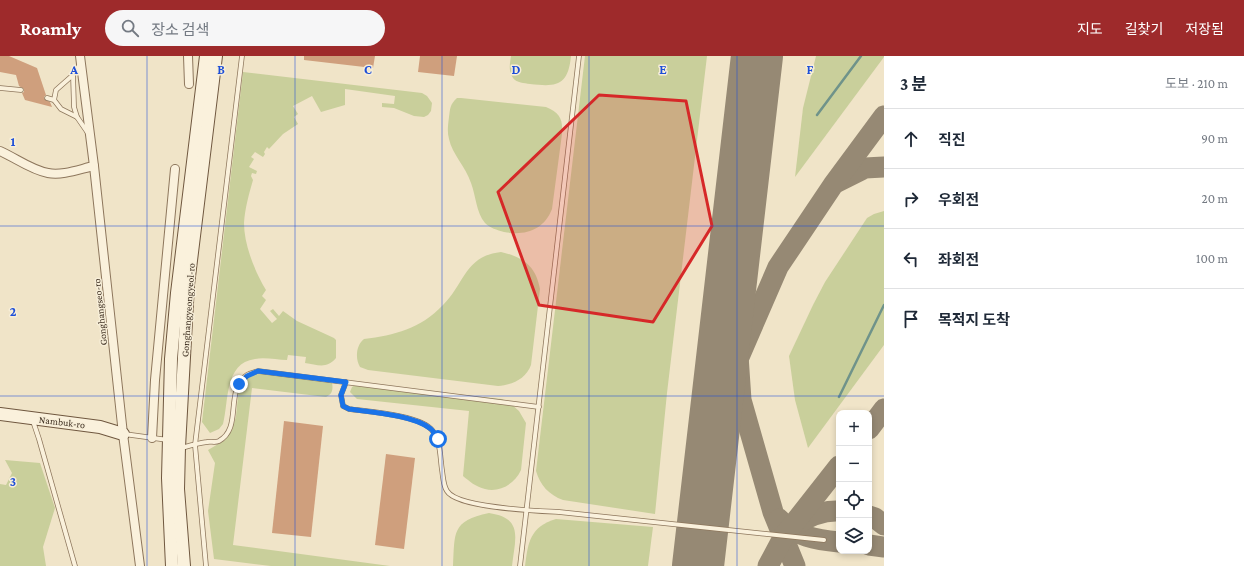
<!DOCTYPE html>
<html lang="ko">
<head>
<meta charset="utf-8">
<style>
	body { margin:0; font-family:"Crimson Pro","Noto Sans KR",serif; background:#f6f6f7; color:#1f2937 }
	.controls { position:absolute; right:12px; bottom:12px; display:grid; overflow:hidden; border-radius:8px; box-shadow:0 2px 6px #0003 }
	.controls button { width:36px; height:36px; display:grid; place-items:center; padding:0; border:0; border-bottom:1px solid #e0e1e3; background:#fff; color:#1f2937; font:20px sans-serif }
	.stop { position:absolute; width:12px; height:12px; margin:-9px; border:3px solid #1a73e8; border-radius:50%; background:#fff }
	.stop.end { background:#1a73e8; border-color:#fff; box-shadow:0 1px 4px #0008 }
	.list { margin:0; padding:0; list-style:none }
	h2 { display:flex; justify-content:space-between; align-items:center; height:52px; margin:0; padding:0 16px; font-size:17px }
	h2 small { font-size:13px; font-weight:400; color:#747a83 }
	.list li { display:grid; grid-template-columns:26px 1fr auto; gap:12px; align-items:center; box-sizing:border-box; height:60px; padding:0 16px; border-top:1px solid #e0e1e3 }
	.list b { display:block; font-size:15px; white-space:nowrap }
	.list em { font-size:13px; font-style:normal; color:#747a83 }
	.icon { flex:none; width:22px; height:22px; fill:none; stroke:currentColor; stroke-width:2; stroke-linecap:round; stroke-linejoin:round }
	.map { position:relative; flex:none; width:884px; height:510px; overflow:hidden }
	header { display:flex; align-items:center; gap:24px; box-sizing:border-box; height:56px; padding:0 20px; background:#9e2a2b; color:#fff }
	header strong { font-size:19px }
	nav { display:flex; gap:22px; margin-inline-start:auto; font-size:14px }
	.search { width:280px; height:36px; background:#f6f6f7; display:flex; align-items:center; gap:10px; box-sizing:border-box; padding:0 14px; border-radius:22px; color:#747a83; font-size:15px }
	main { display:flex }
	aside { flex:1; background:#fff }
	.map>svg:first-child { display:block }
</style>
</head>
<body>
<header>
<strong>Roamly</strong>
<div class="search"><svg class="icon" aria-label="search" viewBox="0 0 24 24"><circle cx="10" cy="10" r="6"/><path d="M15 15l6 6"/></svg>장소 검색</div>
<nav><a>지도</a><a>길찾기</a><a>저장됨</a></nav>
</header>
<main>
<div class="map">
<svg width="884" height="510" viewBox="0 0 884 510">
	<rect width="100%" height="100%" fill="#f0e4c8"/>
	<g fill="#c9cf9b">
		<path d="M511,0H571C568,30 557,31 530,28C524,27 517,27 513,22C508,15 510,7 511,0Z"/>
		<path d="M585,0H707L667,337L655,458L563,444C549,439 540,429 536,415Z"/>
		<polygon points="816,0 884,0 884,1 795,121 803,52"/>
		<path d="M243,16L422,37L427,40L432,47L431,55L428,59L424,61L414,60L394,52L382,51V47L394,48L395,40L345,33V49L321,56L312,40L293,50L298,58L294,61L298,68L283,78L269,93L267,91L264,96L265,98L263,101L255,96L251,101L254,103L249,111L257,115L256,118L252,117L251,120L253,124C249,138 245,152 244,167C244,189 255,216 266,234L262,240L266,244L260,253L272,267L277,263L270,255L273,253L279,260L283,255L297,265L334,282L336,284V302C327,313 318,309 305,307L306,301L288,299L287,304C277,304 265,301 255,303C224,307 229,346 223,368L219,373L210,377L202,366Z"/>
		<path d="M457,42H461L546,51C560,57 563,63 562,78L552,153C544,174 525,180 504,176C497,174 490,172 485,167C476,156 476,140 471,127C466,111 452,98 449,83C447,76 448,69 449,61C450,53 450,48 457,42Z"/>
		<polygon points="884,155 884,289 808,392 795,344 789,300 813,249 825,226 867,162 874,158"/>
		<path d="M501,196C523,201 536,210 540,233L531,309C526,323 512,329 498,330L368,314L360,311C355,303 356,289 364,283C395,279 420,273 443,249C465,227 465,200 501,196Z"/>
		<path d="M259,316L332,326C333,333 333,338 326,341L252,332L233,489L390,510H271L214,503L208,455L215,407L208,394L225,384L232,374L236,360L239,331L246,319Z"/>
		<path d="M357,328L502,343L511,348L519,355L526,367L521,414C515,428 499,437 485,433C476,431 469,425 463,420L469,355L357,343L350,336L352,331Z"/>
		<polygon points="5,404 40,407 55,452 43,491 46,510 0,510 0,428 6,429 12,417"/>
		<path d="M489,457C524,462 515,483 512,510H453C455,477 451,465 489,457Z"/>
		<path d="M556,463L653,471L648,510H525C528,486 530,471 556,463Z"/>
	</g>
	<g fill="none" stroke-linecap="round" stroke-linejoin="round">
		<g stroke="#6f938a" stroke-width="2.5">
			<polyline points="817,59 861,0"/>
			<polyline points="839,341 884,249"/>
		</g>
		<g stroke="#968974" stroke-width="21">
			<polyline points="837,126 865,112 884,111"/>
			<polyline points="733,200 736,270 741,344 773,456 795,510"/>
			<polyline points="869,373 884,353"/>
			<polyline points="710,406 725,344 739,301 778,211 833,129 884,60"/>
			<polyline points="869,460 875,462 884,469"/>
			<path d="M779,463C792,480 819,484 839,486"/>
			<path d="M795,469C809,460 823,454 839,455"/>
			<polyline points="869,489 884,491"/>
			<polyline points="698,510 699,503"/>
			<polyline points="768,510 784,480 839,410"/>
		</g>
		<polyline stroke="#968974" stroke-width="52" points="698,510 757,0"/>
	</g>
	<g fill="#cf9f7d">
		<polygon points="0,0 9,0 37,12 46,39 44,41 44,43 50,46 52,51 25,44 22,37 24,36 24,33 19,30 16,19 0,16"/>
		<polygon points="304,0 375,0 373,12 304,4"/>
		<polygon points="420,0 457,0 454,20 418,16"/>
		<polygon points="284,365 323,370 311,481 272,477"/>
		<polygon points="386,398 415,402 404,493 375,489"/>
	</g>
	<g fill="none" stroke-linecap="round" stroke-linejoin="round">
		<g stroke="#8d765c" stroke-width="5.5">
			<g id="lane">
				<polyline points="80,8 73,19 74,51 77,61 88,77"/>
				<polyline points="0,32 21,34"/>
				<polyline points="47,42 54,44 61,53 77,61"/>
				<polyline points="54,44 56,34 73,19"/>
				<path d="M346,326L341,339L343,350L349,353C370,356 417,359 431,373C441,383 440,402 442,414C443,420 443,429 447,435C457,452 539,455 559,456L824,484"/>
				<polyline points="33,365 39,383 75,510"/>
				<polyline points="124,378 168,384"/>
				<path d="M185,391C192,389 200,387 207,386C211,385 215,387 219,385C243,372 224,335 247,319C250,317 255,316 258,315L539,351"/>
				<polyline points="206,510 195,389 242,0"/>
				<polyline points="520,510 579,0"/>
			</g>
		</g>
		<g stroke="#8d765c" stroke-width="10">
			<g id="street">
				<polyline points="80,0 94,110 123,378 140,510"/>
				<polyline points="188,0 189,28"/>
				<path d="M0,95C16,102 31,114 48,117C62,120 80,113 94,110"/>
				<polyline points="152,382 155,324 175,113"/>
			</g>
		</g>
		<g stroke="#6f573f" stroke-width="14">
			<g id="secondary">
				<polyline points="0,358 100,371 123,378"/>
				<polyline points="172,510 168,422 171,303 177,237 206,0"/>
				<polyline points="184,510 178,433 179,391 188,229 216,0"/>
			</g>
		</g>
		<use href="#lane" stroke="#faf1dc" stroke-width="4"/>
		<use href="#street" stroke="#faf1dc" stroke-width="8"/>
		<use href="#secondary" stroke="#faf1dc" stroke-width="12"/>
	</g>
	<g fill="none" stroke-linecap="round" stroke-linejoin="round">
		<path stroke="#1a73e8" stroke-width="5" d="M239,328L247,320L258,315L346,326L341,339L343,350L349,353C371,356 414,359 431,373C434,375 435,380 438,383"/>
	</g>
	<path fill="#d62828" fill-opacity="0.2" stroke="#d62828" stroke-width="3" stroke-linejoin="round" d="M599,39L686,45L712,170L653,266L539,249L498,136Z"/>
	<path fill="none" stroke="#1d4ed8" stroke-width="1" stroke-opacity="0.55" d="M147,0V510M295,0V510M442,0V510M589,0V510M737,0V510M0,170H884M0,340H884"/>
	<g text-anchor="middle" dominant-baseline="central" stroke-width="3" stroke-linejoin="round" paint-order="stroke">
		<g font-size="10" fill="#3d2e20" stroke="#f7eed8">
			<text transform="translate(188 254) rotate(-86)">Gonghangyeongyeol-ro</text>
			<text transform="translate(100 256) rotate(-96)">Gonghangseo-ro</text>
			<text transform="translate(62 366) rotate(7)">Nambuk-ro</text>
		</g>
	</g>
	<g font-size="13" text-anchor="middle" font-weight="bold" fill="#1d4ed8" stroke="#f7eed8" stroke-width="3" stroke-linejoin="round" paint-order="stroke">
		<text x="74" y="18">A</text>
		<text x="221" y="18">B</text>
		<text x="368" y="18">C</text>
		<text x="516" y="18">D</text>
		<text x="663" y="18">E</text>
		<text x="810" y="18">F</text>
		<text x="13" y="90">1</text>
		<text x="13" y="260">2</text>
		<text x="13" y="430">3</text>
	</g>
</svg>
<div class="controls">
<button>+</button>
<button>−</button>
<button><svg class="icon" aria-label="locate" viewBox="0 0 24 24"><circle cx="12" cy="12" r="6"/><path d="M12 2v4M12 18v4M2 12h4M18 12h4"/></svg></button>
<button><svg class="icon" aria-label="layers" viewBox="0 0 24 24"><path d="M12 4l9 5-9 5-9-5zM3 14l9 5 9-5"/></svg></button>
</div>
<div class="stop" style="left:438px;top:383px"></div>
<div class="stop end" style="left:239px;top:328px"></div>
</div>
<aside>
<h2>3 분<small>도보 · 210 m</small></h2>
<ul class="list">
<li><svg class="icon" aria-label="ahead" viewBox="0 0 24 24"><path d="M12 20V5M6 11l6-6 6 6"/></svg><div><b>직진</b></div><em>90 m</em></li>
<li><svg class="icon" aria-label="right" viewBox="0 0 24 24"><path d="M7 20v-9h11M14 6l5 5-5 5"/></svg><div><b>우회전</b></div><em>20 m</em></li>
<li><svg class="icon" aria-label="left" viewBox="0 0 24 24"><path d="M17 20v-9H6M10 6l-5 5 5 5"/></svg><div><b>좌회전</b></div><em>100 m</em></li>
<li><svg class="icon" aria-label="arrive" viewBox="0 0 24 24"><path d="M6 21V4h12l-3 4 3 4H6"/></svg><div><b>목적지 도착</b></div></li>
</ul>
</aside>
</main>
</body>
</html>
